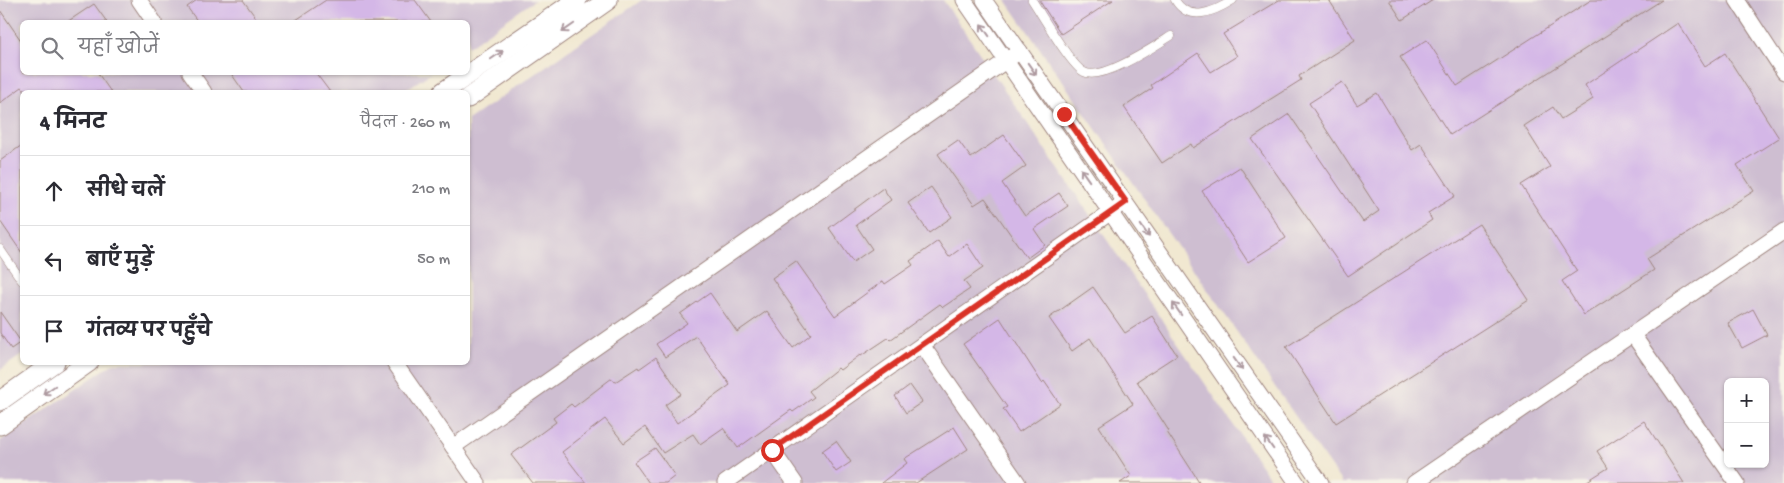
<!DOCTYPE html>
<html lang="hi">
<head>
<meta charset="utf-8">
<style>
	body { margin:0; font-family:"Gochi Hand","Playpen Sans Deva",sans-serif; background:#f2f2f3; color:#2b2b33 }
	.controls { position:absolute; right:15px; bottom:15px; display:grid; overflow:hidden; border-radius:8px; box-shadow:0 1px 4px #0004 }
	.controls button { width:45px; height:45px; display:grid; place-items:center; padding:0; border:0; border-bottom:1px solid #e1e1e2; background:#fff; color:#2b2b33; font:25px sans-serif }
	.stop { position:absolute; width:15px; height:15px; margin:-11px; border:4px solid #d93025; border-radius:50%; background:#fff }
	.stop.end { background:#d93025; border-color:#fff; box-shadow:0 1px 5px #0008 }
	.list { margin:0; padding:0; list-style:none }
	h2 { display:flex; justify-content:space-between; align-items:center; height:65px; margin:0; padding:0 20px; font-size:21px }
	h2 small { font-size:16px; font-weight:400; color:#7c7c81 }
	.list li { display:grid; grid-template-columns:32px 1fr auto; gap:15px; align-items:center; box-sizing:border-box; height:70px; padding:0 20px; border-top:1px solid #e1e1e2 }
	.list b { display:block; font-size:19px; white-space:nowrap }
	.list em { font-size:16px; font-style:normal; color:#7c7c81 }
	.icon { flex:none; width:28px; height:28px; fill:none; stroke:currentColor; stroke-width:2; stroke-linecap:round; stroke-linejoin:round }
	.map { position:relative; flex:none; width:1784px; height:483px; overflow:hidden }
	.search { position:absolute; background:#fff; box-shadow:0 1px 4px #0004; left:20px; top:20px; width:450px; height:55px; display:flex; align-items:center; gap:12px; box-sizing:border-box; padding:0 18px; border-radius:8px; color:#7c7c81; font-size:19px }
	.panel { position:absolute; background:#fff; box-shadow:0 1px 4px #0004; left:20px; top:90px; width:450px; height:275px; border-radius:8px }
	.map>svg:first-child { display:block }
</style>
</head>
<body>
<div class="map">
<svg width="1784" height="483" viewBox="0 0 1784 483">
	<rect width="100%" height="100%" fill="#f7f3e8"/>
	<filter id="ink" filterUnits="userSpaceOnUse"><feTurbulence type="fractalNoise" baseFrequency=".02" numOctaves="2"/><feDisplacementMap in="SourceGraphic" scale="10" xChannelSelector="R" yChannelSelector="G"/><feConvolveMatrix kernelMatrix="1 2 1 2 8 2 1 2 1" color-interpolation-filters="sRGB"/></filter>
	<filter id="wash" filterUnits="userSpaceOnUse"><feTurbulence type="fractalNoise" baseFrequency=".0096" numOctaves="4" result="noise"/><feDisplacementMap in="SourceGraphic" scale="20" xChannelSelector="R" yChannelSelector="G"/><feGaussianBlur stdDeviation="1.12" result="paint"/><feColorMatrix in="noise" values="0 0 0 0 0 0 0 0 0 0 0 0 0 0 0 0 0 1.4 0 .05"/><feComposite in="paint" operator="in"/></filter>
	<g filter="url(#wash)">
		<rect width="100%" height="100%" fill="#f1e8d1"/>
		<g fill="#cebed1" fill-rule="evenodd">
			<polygon points="0,0 535,0 468,47 468,22 22,22 22,72 431,73 402,92 22,92 22,355 0,370"/>
			<polygon points="642,0 943,0 1273,483 0,483 0,441 114,363 468,362 468,120"/>
			<path d="M1006,0H1784V483H1342ZM1728,382H1765V464H1728Z"/>
		</g>
		<g id="blocks">
			<g fill="#d4b7e7">
				<polygon points="197,0 243,0 259,22 198,22 187,7"/>
				<polygon points="326,0 415,0 431,22 293,22"/>
				<polygon points="1039,0 1113,0 1061,34"/>
				<polygon points="1279,0 1329,0 1355,40 1299,76 1301,80 1193,148 1191,144 1162,163 1124,107 1153,88 1151,85 1198,53 1211,72 1237,56 1223,34"/>
				<polygon points="1389,0 1433,0 1402,20"/>
				<polygon points="1591,0 1662,0 1450,135 1400,57 1427,40 1457,86"/>
				<polygon points="94,4 107,22 67,22"/>
				<polygon points="0,10 22,42 22,72 97,72 111,92 26,92 22,87 0,103"/>
				<polygon points="1678,23 1705,66 1725,53 1779,138 1737,165 1754,191 1647,259 1654,270 1584,315 1562,281 1577,271 1521,185 1550,167 1524,126 1553,107 1561,119 1593,99 1585,85"/>
				<polygon points="230,72 315,72 330,92 244,92"/>
				<polygon points="1342,82 1357,105 1377,93 1412,150 1421,144 1455,196 1428,213 1432,220 1348,276 1252,139 1289,114 1363,222 1379,211 1309,103"/>
				<polygon points="1004,135 1026,166 1002,183 1025,216 1059,193 1068,206 1034,229 1045,245 1027,258 985,198 974,205 938,154 958,140 971,158"/>
				<polygon points="22,145 22,253 0,221 0,161"/>
				<polygon points="1240,167 1286,238 1248,262 1202,191"/>
				<polygon points="931,187 952,217 929,233 908,203"/>
				<polygon points="883,188 891,200 856,225 872,249 853,262 829,228"/>
				<polygon points="1479,224 1529,300 1336,423 1286,347"/>
				<polygon points="938,241 949,257 967,244 983,268 964,281 970,289 943,307 940,304 890,340 888,338 861,356 860,355 840,370 838,368 809,391 814,397 793,412 791,410 738,448 723,428 700,444 693,434 663,453 645,427 624,443 605,419 562,452 586,483 533,483 511,455 556,422 553,418 571,404 574,407 612,378 615,382 638,367 639,369 656,357 681,394 665,405 677,423 730,385 696,336 665,357 656,344 687,323 680,314 710,293 737,332 767,311 793,348 811,334 772,278 796,261 835,316 883,281 885,284 913,265 910,261"/>
				<polygon points="1093,287 1125,333 1152,316 1177,355 1137,381 1169,431 1167,432 1200,483 1120,483 1131,476 1099,426 1133,404 1090,338 1072,351 1049,318"/>
				<polygon points="1753,309 1767,335 1742,348 1728,323"/>
				<polygon points="0,312 21,342 11,349 0,333"/>
				<polygon points="1000,318 1042,383 1044,381 1060,404 1019,432 1003,409 1007,407 963,344"/>
				<polygon points="910,385 922,402 906,413 895,396"/>
				<polygon points="1644,421 1684,483 1584,483 1608,468 1597,451"/>
				<polygon points="954,427 968,449 916,483 881,483 907,463 904,459"/>
				<polygon points="836,441 851,462 836,472 822,451"/>
				<polygon points="655,448 675,476 666,483 649,483 634,462"/>
			</g>
		</g>
	</g>
	<g filter="url(#ink)">
		<use href="#blocks" fill-opacity="0" stroke="#9e847e" stroke-width="1"/>
		<g fill="none" stroke-linecap="round" stroke-linejoin="round">
			<g stroke="#9e847e" stroke-width="9">
				<g id="service">
					<path d="M1032,0C1042,15 1071,66 1084,72C1102,82 1155,46 1171,36"/>
					<path d="M1175,0C1189,23 1214,12 1233,0"/>
					<polyline points="0,249 22,281"/>
				</g>
			</g>
			<g stroke="#9e847e" stroke-width="17">
				<g id="minor">
					<polyline points="139,0 154,22"/>
					<polyline points="964,0 1297,483"/>
					<polyline points="984,0 1321,483"/>
					<polyline points="1737,0 1784,72"/>
					<polyline points="190,72 204,92"/>
					<polyline points="1633,335 1737,483"/>
					<polyline points="922,345 1018,483"/>
					<polyline points="394,362 478,483"/>
					<polyline points="453,447 1020,51"/>
					<polyline points="772,450 795,483"/>
					<polyline points="725,483 1118,207"/>
					<polyline points="1414,483 1784,231"/>
				</g>
			</g>
			<g stroke="#9e847e" stroke-width="21">
				<g id="tertiary">
					<polyline points="443,92 577,0"/>
					<polyline points="468,98 608,0"/>
					<polyline points="0,401 55,362"/>
					<polyline points="0,425 89,362"/>
				</g>
			</g>
			<use href="#service" stroke="#fff" stroke-width="8"/>
			<use href="#minor" stroke="#fff" stroke-width="15"/>
			<use href="#tertiary" stroke="#fff" stroke-width="19"/>
		</g>
		<defs><path id="oneway-shaft" d="M-6 0H5M1.5-3L5.5 0L1.5 3" fill="none" stroke-width="1.6" stroke-linecap="round" stroke-linejoin="round" transform="scale(1.25)"/></defs>
		<g stroke="#ae9aa0">
			<use href="#oneway-shaft" transform="translate(568 28) rotate(145)"/>
			<use href="#oneway-shaft" transform="translate(985 30) rotate(-125)"/>
			<use href="#oneway-shaft" transform="translate(497 55) rotate(-35)"/>
			<use href="#oneway-shaft" transform="translate(1032 69) rotate(55)"/>
			<use href="#oneway-shaft" transform="translate(1085 175) rotate(-125)"/>
			<use href="#oneway-shaft" transform="translate(1145 231) rotate(55)"/>
			<use href="#oneway-shaft" transform="translate(1177 309) rotate(-125)"/>
			<use href="#oneway-shaft" transform="translate(1238 364) rotate(55)"/>
			<use href="#oneway-shaft" transform="translate(49 390) rotate(145)"/>
			<use href="#oneway-shaft" transform="translate(1269 443) rotate(-125)"/>
		</g>
	</g>
	<g fill="none" stroke-linecap="round" stroke-linejoin="round" filter="url(#ink)">
		<polyline stroke="#d93025" stroke-width="6" points="772,450 1126,202 1064,114"/>
	</g>
</svg>
<div class="controls">
<button>+</button>
<button>−</button>
</div>
<div class="stop" style="left:772px;top:450px"></div>
<div class="stop end" style="left:1064px;top:114px"></div>
<div class="search"><svg class="icon" aria-label="search" viewBox="0 0 24 24"><circle cx="10" cy="10" r="6"/><path d="M15 15l6 6"/></svg>यहाँ खोजें</div>
<section class="panel">
<h2>4 मिनट<small>पैदल · 260 m</small></h2>
<ul class="list">
<li><svg class="icon" aria-label="ahead" viewBox="0 0 24 24"><path d="M12 20V5M6 11l6-6 6 6"/></svg><div><b>सीधे चलें</b></div><em>210 m</em></li>
<li><svg class="icon" aria-label="left" viewBox="0 0 24 24"><path d="M17 20v-9H6M10 6l-5 5 5 5"/></svg><div><b>बाएँ मुड़ें</b></div><em>50 m</em></li>
<li><svg class="icon" aria-label="arrive" viewBox="0 0 24 24"><path d="M6 21V4h12l-3 4 3 4H6"/></svg><div><b>गंतव्य पर पहुँचे</b></div></li>
</ul>
</section>
</div>
</body>
</html>
